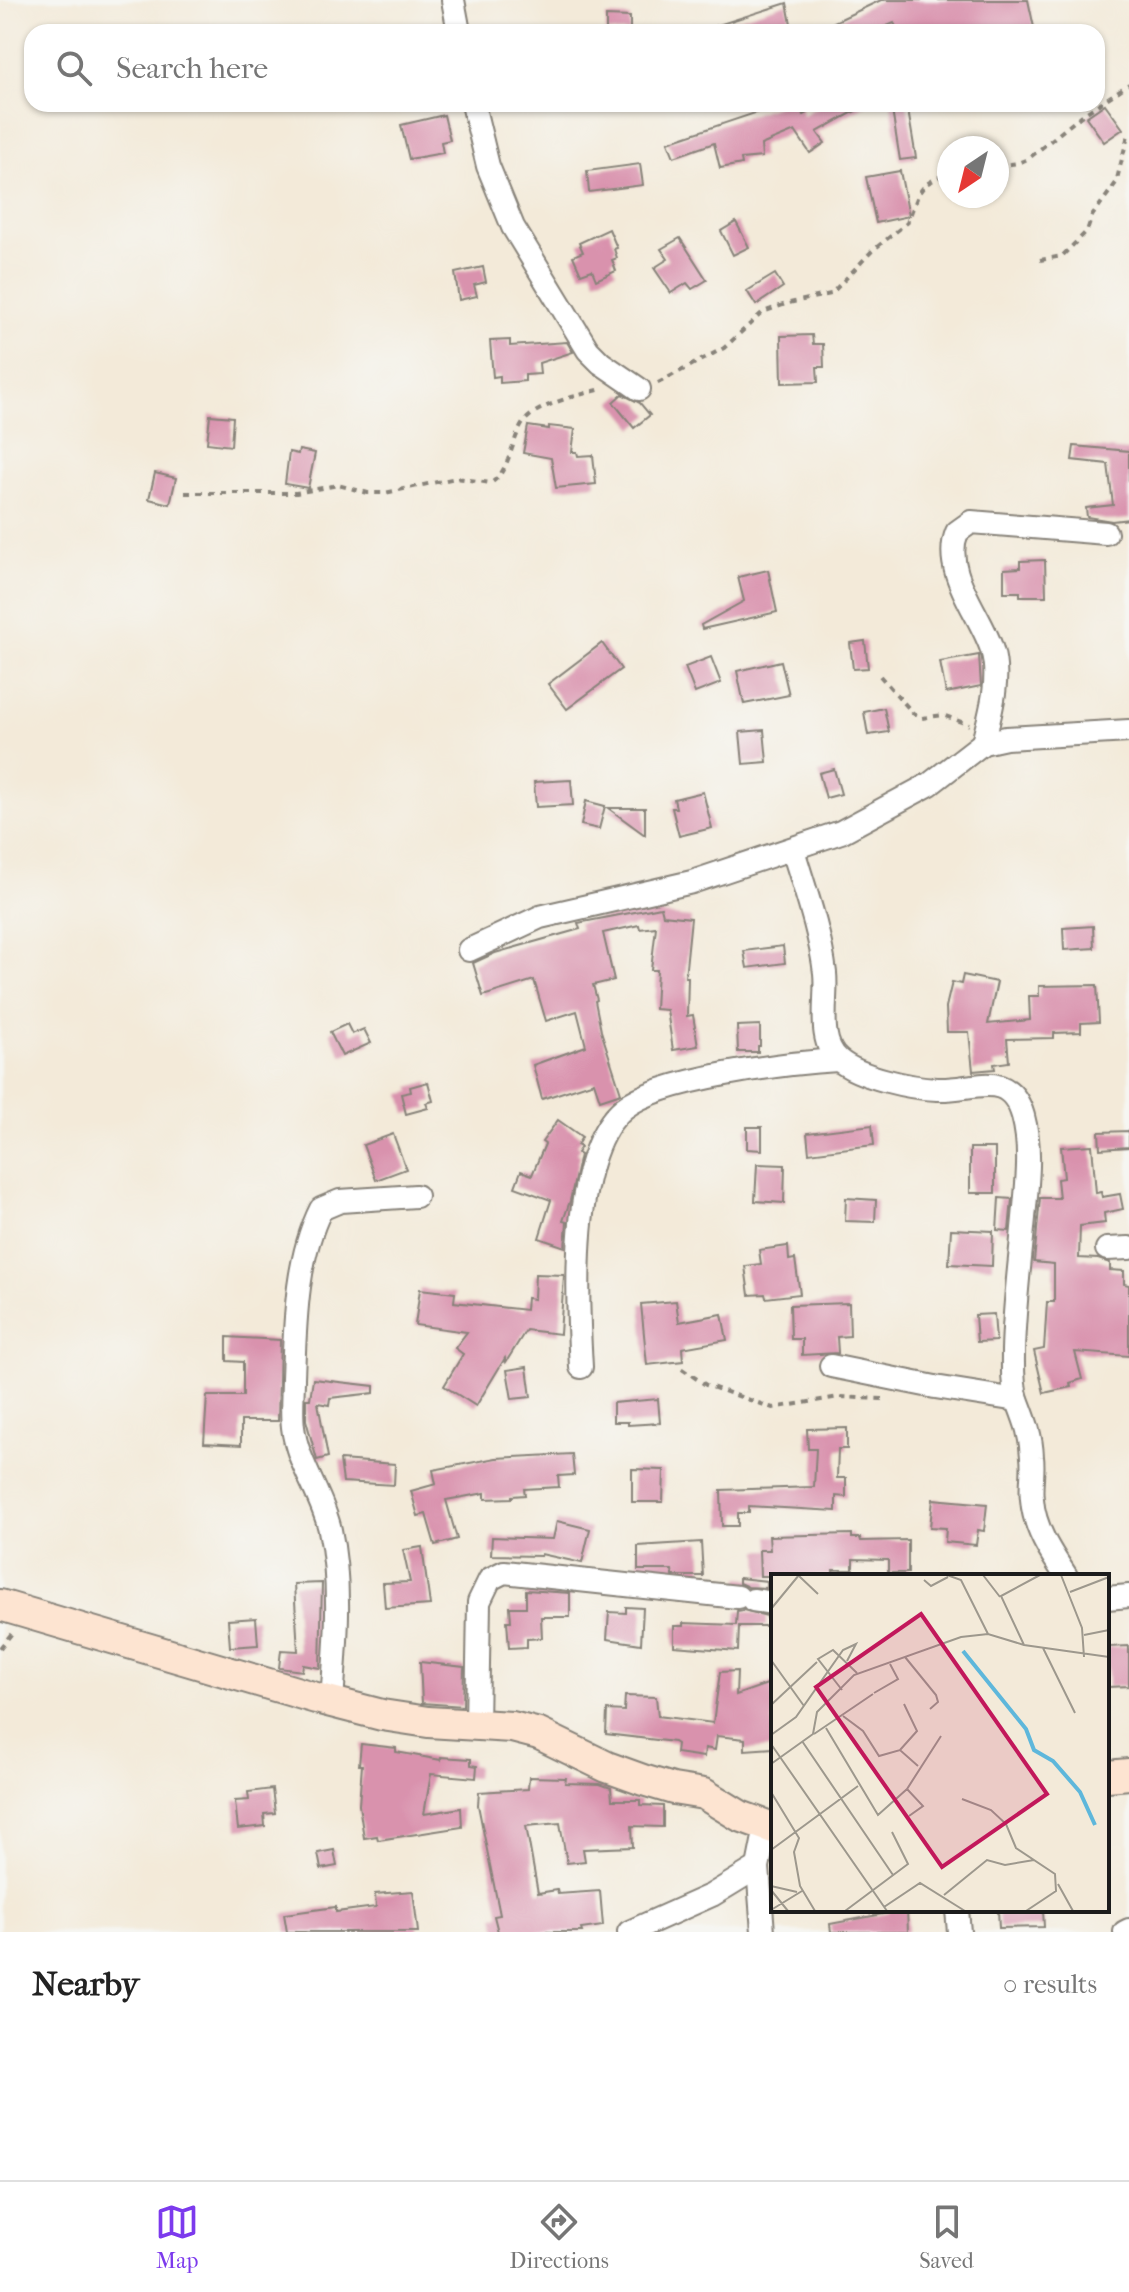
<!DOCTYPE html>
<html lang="en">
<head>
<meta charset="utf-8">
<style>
	body { margin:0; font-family:"IM FELL French Canon",serif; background:#f2f2f2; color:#222 }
	.compass { position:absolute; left:937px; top:136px; width:72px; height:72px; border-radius:50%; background:#fff; box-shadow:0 2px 6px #0004; rotate:215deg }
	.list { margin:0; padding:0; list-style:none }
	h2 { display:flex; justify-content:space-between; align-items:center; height:104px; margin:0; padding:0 32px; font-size:34px }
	h2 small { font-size:26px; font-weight:400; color:#767676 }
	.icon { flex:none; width:44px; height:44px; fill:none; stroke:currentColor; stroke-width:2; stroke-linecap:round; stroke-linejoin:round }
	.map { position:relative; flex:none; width:1129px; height:1932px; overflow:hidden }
	.search { position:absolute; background:#fff; box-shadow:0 2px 6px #0004; left:24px; right:24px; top:24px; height:88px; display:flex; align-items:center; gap:20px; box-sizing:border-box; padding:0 28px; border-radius:24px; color:#767676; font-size:30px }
	.sheet { height:248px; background:#fff }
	nav { display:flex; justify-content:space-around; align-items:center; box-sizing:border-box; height:112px; border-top:2px solid #e0e0e0; background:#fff; font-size:22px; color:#767676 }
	nav a { display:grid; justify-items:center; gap:4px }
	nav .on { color:#7c3aed }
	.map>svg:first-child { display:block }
</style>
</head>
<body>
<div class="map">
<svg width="1129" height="1932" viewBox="0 0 1129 1932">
	<rect width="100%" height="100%" fill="#f6f6f2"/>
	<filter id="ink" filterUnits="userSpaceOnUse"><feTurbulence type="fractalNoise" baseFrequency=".0125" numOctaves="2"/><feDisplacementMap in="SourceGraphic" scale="16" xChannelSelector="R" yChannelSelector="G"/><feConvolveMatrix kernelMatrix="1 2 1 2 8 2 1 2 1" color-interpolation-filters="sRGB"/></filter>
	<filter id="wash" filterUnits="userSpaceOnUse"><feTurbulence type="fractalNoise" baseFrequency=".006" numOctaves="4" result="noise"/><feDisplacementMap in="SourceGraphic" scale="32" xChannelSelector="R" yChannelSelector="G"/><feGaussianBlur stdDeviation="1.8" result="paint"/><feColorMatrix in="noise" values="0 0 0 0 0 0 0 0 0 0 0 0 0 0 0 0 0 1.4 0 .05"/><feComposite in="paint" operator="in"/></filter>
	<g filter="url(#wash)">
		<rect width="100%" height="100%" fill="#f3ead9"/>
		<g id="blocks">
			<g fill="#d992ad">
				<polygon points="881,0 1028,0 1035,32 899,32 894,23 873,32 813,32"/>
				<polygon points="787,3 792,29 782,32 709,32 709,28"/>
				<polygon points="606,16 630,17 630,32 606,32"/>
				<polygon points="782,104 799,104 803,115 823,104 868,104 817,132 825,143 810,153 795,131 761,145 762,157 741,159 742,164 720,168 714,143 674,157 668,142"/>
				<polygon points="891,104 907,104 916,158 900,160"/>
				<polygon points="1105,104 1123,129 1104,142 1086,117"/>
				<polygon points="444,115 450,140 441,142 443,153 409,159 401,125"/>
				<polygon points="640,164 643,185 589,192 587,171"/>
				<polygon points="900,171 909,216 876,223 866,177"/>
				<polygon points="736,222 749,247 733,255 721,231"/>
				<polygon points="609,229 617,248 614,249 617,258 612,260 616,271 596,280 592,270 581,274 573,256 583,252 579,243"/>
				<polygon points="680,238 707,280 692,289 687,283 671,293 654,268 668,259 661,249"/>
				<polygon points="483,267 486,282 474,285 477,296 459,300 455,273"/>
				<polygon points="775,274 783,287 756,305 747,291"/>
				<polygon points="812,335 813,344 823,344 824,367 817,367 818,382 782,383 781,336"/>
				<polygon points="510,340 510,346 567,342 573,352 539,363 540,374 525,375 525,381 500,383 500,376 493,377 490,341"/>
				<polygon points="622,394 640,403 650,415 634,428 613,402"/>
				<polygon points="210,415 233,417 231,446 207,443"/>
				<polygon points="528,426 549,429 549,426 575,429 572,452 577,452 578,456 593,455 596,484 556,488 551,458 523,453"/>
				<polygon points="1074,446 1129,451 1129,519 1112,521 1087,517 1086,508 1113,505 1108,464 1072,460"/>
				<polygon points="299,450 315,453 308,488 285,484 289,452 298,454"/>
				<polygon points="155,473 176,478 170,504 149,499"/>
				<polygon points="1045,560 1046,596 1020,596 1020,592 1004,592 1004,569 1020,568 1020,561"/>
				<polygon points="768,570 777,612 702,629 701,625 744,601 738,577"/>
				<polygon points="865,641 868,668 853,669 850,643"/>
				<polygon points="602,643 621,669 567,709 548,684"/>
				<polygon points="979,655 981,686 946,693 940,662"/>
				<polygon points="711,657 721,683 695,693 685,667"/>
				<polygon points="781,661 789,695 744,704 737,671"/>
				<polygon points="884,708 889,732 868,735 864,712"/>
				<polygon points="764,730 767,762 743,764 740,732"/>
				<polygon points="834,769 841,794 826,798 819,773"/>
				<polygon points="571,780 573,805 536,807 534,782"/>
				<polygon points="703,792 712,828 679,836 672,808 676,808 674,799"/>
				<polygon points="586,801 605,806 599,829 581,825"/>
				<polygon points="608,808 645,808 645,835"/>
				<polygon points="661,907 663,915 691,918 685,977 688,977 687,1016 693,1015 698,1046 673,1050 667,1010 655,1009 657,970 651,970 656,927 640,929 639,925 603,933 614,980 593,985 597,1000 595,1001 601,1031 621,1093 600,1100 594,1082 542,1099 533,1065 586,1046 577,1011 546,1021 534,980 483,996 473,963 495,953 580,929 578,923"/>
				<polygon points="1093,926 1094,948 1064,950 1063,928"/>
				<polygon points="783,946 785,963 747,968 744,951"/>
				<polygon points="963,975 997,982 988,1024 1030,1020 1029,996 1039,996 1039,986 1097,985 1099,1022 1081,1023 1081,1032 1054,1033 1054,1038 1007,1039 1009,1062 994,1064 995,1069 973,1071 969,1032 947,1032 946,1007 952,982 961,984"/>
				<polygon points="347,1024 352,1034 364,1029 371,1043 342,1056 330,1032"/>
				<polygon points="760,1025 760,1046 758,1046 758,1052 738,1052 737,1026"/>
				<polygon points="428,1082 433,1101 426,1103 428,1108 406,1114 401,1094 411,1092 410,1087"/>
				<polygon points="558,1120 582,1137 577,1145 581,1147 577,1153 580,1155 570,1201 563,1221 567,1222 565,1247 539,1238 551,1200 515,1187 521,1171 532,1175 545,1144 542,1142"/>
				<polygon points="872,1125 874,1145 809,1153 807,1133"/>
				<polygon points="747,1127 762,1127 762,1150 747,1149"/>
				<polygon points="1129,1131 1129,1147 1100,1149 1099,1132"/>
				<polygon points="393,1134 406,1169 376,1180 363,1145"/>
				<polygon points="1092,1145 1096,1193 1101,1192 1102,1197 1120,1194 1123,1209 1104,1213 1105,1223 1080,1226 1079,1258 1098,1259 1110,1263 1110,1270 1124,1271 1124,1284 1129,1285 1129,1356 1075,1352 1082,1379 1070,1383 1071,1387 1044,1393 1034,1351 1044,1349 1047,1302 1054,1302 1054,1264 1034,1262 1040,1198 1059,1198 1057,1179 1064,1178 1061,1147"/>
				<rect x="970" y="1148" width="25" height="45"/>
				<polygon points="757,1164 785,1165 784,1203 755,1201"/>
				<polygon points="846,1198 876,1200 875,1222 845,1221"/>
				<polygon points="999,1198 1012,1199 1009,1231 997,1230"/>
				<polygon points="951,1229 993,1231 992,1266 949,1264"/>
				<polygon points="788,1246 789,1260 795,1259 800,1294 766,1298 765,1294 749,1295 745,1266 761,1264 759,1250"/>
				<polygon points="535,1274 564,1275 560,1334 526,1330 506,1362 505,1358 476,1406 444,1386 463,1354 455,1348 467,1332 415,1325 420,1289 455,1293 454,1302 526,1310 527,1298 534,1299"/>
				<polygon points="676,1301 679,1322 722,1314 727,1340 682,1348 683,1361 647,1365 641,1304"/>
				<polygon points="849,1303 850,1336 837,1337 838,1353 802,1355 802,1339 791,1339 790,1305"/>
				<polygon points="994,1314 996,1341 977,1342 975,1315"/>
				<polygon points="227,1337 280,1340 278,1421 241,1421 241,1445 204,1443 207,1396 243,1396 243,1362 227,1361"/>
				<polygon points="527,1367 531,1397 512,1399 507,1370"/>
				<polygon points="313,1379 374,1386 374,1393 330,1398 329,1405 318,1403 328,1457 317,1460 306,1420 306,1399 310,1399"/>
				<polygon points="658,1399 660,1423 628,1425 628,1422 613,1422 613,1403"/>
				<polygon points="847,1428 847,1449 838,1449 837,1478 846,1478 846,1497 836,1496 836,1511 749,1506 749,1513 738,1513 738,1526 722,1526 721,1490 814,1487 816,1449 808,1449 807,1429"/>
				<polygon points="572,1454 574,1475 558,1476 559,1487 524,1489 525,1495 512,1496 512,1498 485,1499 485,1493 446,1500 457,1539 435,1545 426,1514 418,1516 411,1491 436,1484 433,1470 496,1458"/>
				<polygon points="340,1460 395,1464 394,1485 343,1482"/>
				<polygon points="632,1469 664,1470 663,1502 632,1502"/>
				<polygon points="933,1499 987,1504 984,1531 978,1530 976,1545 945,1542 946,1528 930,1527"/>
				<polygon points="557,1521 590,1529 582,1563 541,1554 541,1556 491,1555 492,1537 553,1539"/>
				<polygon points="852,1534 852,1538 860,1538 861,1541 908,1540 908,1573 888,1573 888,1560 853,1559 853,1570 833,1570 833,1576 760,1576 759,1550 770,1550 769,1536"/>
				<polygon points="701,1542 703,1576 673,1576 672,1570 638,1570 638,1546"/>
				<polygon points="422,1547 430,1605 385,1608 383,1583 410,1582 403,1550"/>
				<polygon points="739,1578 767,1581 767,1588 748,1587 739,1583"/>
				<polygon points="322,1583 320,1668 303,1665 302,1671 279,1668 281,1650 298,1651 294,1584"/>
				<polygon points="526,1590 570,1593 570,1617 541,1617 542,1638 527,1639 527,1647 509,1648 507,1621 511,1621 510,1607 526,1607"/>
				<polygon points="626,1607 643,1608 641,1644 607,1639 609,1612 626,1613"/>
				<polygon points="743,1610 767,1616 767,1626 739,1626 738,1651 674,1646 674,1626 683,1626 683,1623 736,1625 737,1611"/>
				<polygon points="256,1618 258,1645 230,1647 228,1620"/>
				<polygon points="1129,1646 1129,1686 1108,1687 1107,1647"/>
				<polygon points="420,1662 464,1667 463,1706 422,1703"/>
				<polygon points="737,1671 736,1695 773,1682 773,1748 745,1750 745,1739 717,1736 715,1750 705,1748 704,1757 676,1753 677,1744 674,1742 606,1734 607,1710 624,1711 625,1696 656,1697 658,1716 713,1723 720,1672"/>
				<polygon points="361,1744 396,1748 396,1752 441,1760 441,1757 471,1759 471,1765 477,1766 476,1778 431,1774 424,1814 461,1808 462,1827 378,1840 377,1836 364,1838 359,1805 362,1765 359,1765"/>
				<polygon points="529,1777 566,1778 565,1783 600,1784 611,1788 612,1800 640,1800 640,1805 663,1806 663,1827 632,1826 633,1847 583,1849 585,1861 567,1863 560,1823 526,1826 538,1893 557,1890 558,1894 600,1891 603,1926 581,1929 582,1932 498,1932 494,1916 500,1915 478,1805 479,1792 528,1789"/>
				<polygon points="272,1789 275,1813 264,1814 265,1826 238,1829 235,1801 249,1800 248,1792"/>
				<polygon points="334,1850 337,1866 321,1869 318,1853"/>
				<polygon points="413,1891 418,1932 287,1932 284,1914 336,1907 336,1912 376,1907 375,1894"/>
				<polygon points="889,1910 907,1910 908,1932 831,1932 830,1924 889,1913"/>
				<polygon points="998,1910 1043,1910 1044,1927 999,1928"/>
			</g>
		</g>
	</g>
	<g filter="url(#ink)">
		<use href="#blocks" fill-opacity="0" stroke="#88837a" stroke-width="2"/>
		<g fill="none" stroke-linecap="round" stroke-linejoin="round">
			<g stroke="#88837a" stroke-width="26">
				<g id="street">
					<polyline points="453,0 459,32"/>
					<polyline points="473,104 488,166 513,227 588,350 601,363 639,389"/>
					<path d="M983,743C990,714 1001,679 992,650C981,614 941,572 957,532L971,522L1106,533"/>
					<path d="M793,850C805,890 820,931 825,973C828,999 816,1041 839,1060C859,1077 911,1088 937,1089C973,1091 1009,1067 1023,1116C1032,1149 1027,1184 1024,1218C1020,1262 1014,1307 1013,1351C1013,1367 1012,1384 1017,1399C1025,1420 1031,1434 1032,1457C1034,1471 1030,1486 1032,1499C1034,1528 1050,1552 1066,1576"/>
					<polyline points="469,950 540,917 692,882 841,832 930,784 983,743 1006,738 1129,731"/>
					<polyline points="1107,1249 1129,1248"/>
					<polyline points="831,1366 935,1387 1017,1400"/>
					<path d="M581,1367C577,1301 569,1153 624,1108C661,1078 788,1063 838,1060"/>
					<polyline points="1107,1598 1129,1596"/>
					<polyline points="753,1600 773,1603"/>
					<path d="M332,1701C336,1645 342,1586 330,1530C322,1494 297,1463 293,1427C291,1411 293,1394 293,1378C295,1323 296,1259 321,1209L340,1201L416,1196"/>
					<polyline points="477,1726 479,1602 490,1579 504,1572 738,1597"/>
					<polyline points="957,1910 959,1932"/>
					<polyline points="629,1932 712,1895 758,1867"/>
					<polyline points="763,1932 758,1867 766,1827"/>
					<polyline points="1125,1932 1129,1930"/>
				</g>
			</g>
			<g stroke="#88837a" stroke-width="34">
				<g id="secondary">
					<polyline points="0,1605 316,1698 382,1715 428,1722 512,1727 539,1734 607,1767 643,1780 673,1789 704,1794 740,1816 773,1828"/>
					<polyline points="1107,1776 1129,1774"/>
				</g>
			</g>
			<g stroke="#88837a" stroke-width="4" stroke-dasharray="6 6" stroke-linecap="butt">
				<polyline points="997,166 1018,163 1028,159 1081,116 1129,84"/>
				<polyline points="1040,260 1062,256 1087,231 1092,216 1116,183 1129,131"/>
				<polyline points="658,383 724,348 763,312 789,303 831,294 872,251 907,223 919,193 926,184 949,172"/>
				<path d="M185,493H296L338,485L368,493H385L456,478L491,483C510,471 511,441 523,423C536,404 580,395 602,389"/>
				<polyline points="880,676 914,714 922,718 943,715 969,725"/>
				<polyline points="682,1369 706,1385 773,1408 839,1397 882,1399"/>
				<polyline points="0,1648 12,1633"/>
			</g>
			<use href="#street" stroke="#fff" stroke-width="22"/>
			<use href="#secondary" stroke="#fde4d1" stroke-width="30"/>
		</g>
	</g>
	<g transform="translate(771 1574)">
		<rect width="338" height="338" fill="#f3ead9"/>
		<path fill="none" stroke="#5eb7db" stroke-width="4" d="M192,77L255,155L263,176L282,187L309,218L324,251"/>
		<path fill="none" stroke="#9d988d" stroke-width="2" d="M176,1L190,6L217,60M212,1L229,23M290,1L311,54L313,83M28,2L47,20M153,6L160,12L177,3M299,18L338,3M0,35L28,1M313,61L338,56M253,71L230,22L269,1M272,74L304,139M134,83L165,121L167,128L159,135M0,86L33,132M71,116L47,85L62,76L86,99M103,119L127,105L119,90M0,131L46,88M72,142L92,157L108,182L129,176L147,192M55,154L107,241L136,215L170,162M43,160L102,120M0,161L25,143L72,76L85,70L76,87M31,167L122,301M0,170L116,337M129,176L146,157L133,130M0,190L42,160L46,138L83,101L190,63L217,60L253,71L338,83M136,215L152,232L138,242M0,218L28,264L23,278L29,312L44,337M191,225L220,236L235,250L245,274L284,300L285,317L255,337M0,276L87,212M287,310L302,337M0,312L26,318M0,316L17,337M173,321L216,286L234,291L263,286M113,333L149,309L194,337M0,336L31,317M74,337L137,290L121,258"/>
		<path fill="#c2185b" fill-opacity="0.15" stroke="#c2185b" stroke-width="4" d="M150,40L276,220L171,293L45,113Z"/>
		<rect width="338" height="338" fill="none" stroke="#1c1c1c" stroke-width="4"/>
	</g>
</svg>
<svg class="compass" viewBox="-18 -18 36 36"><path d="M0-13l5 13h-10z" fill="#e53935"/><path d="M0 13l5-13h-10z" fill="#767676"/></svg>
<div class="search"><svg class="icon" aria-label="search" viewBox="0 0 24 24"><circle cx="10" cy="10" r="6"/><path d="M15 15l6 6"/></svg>Search here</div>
</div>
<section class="sheet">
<h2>Nearby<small>0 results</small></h2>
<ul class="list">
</ul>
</section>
<nav>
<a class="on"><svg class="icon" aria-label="map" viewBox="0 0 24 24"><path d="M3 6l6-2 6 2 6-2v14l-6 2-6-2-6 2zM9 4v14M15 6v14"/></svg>Map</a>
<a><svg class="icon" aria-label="directions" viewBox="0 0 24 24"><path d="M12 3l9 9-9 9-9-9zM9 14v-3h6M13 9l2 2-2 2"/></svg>Directions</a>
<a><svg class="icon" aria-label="saved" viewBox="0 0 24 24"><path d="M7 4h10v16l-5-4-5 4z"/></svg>Saved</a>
</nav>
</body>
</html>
